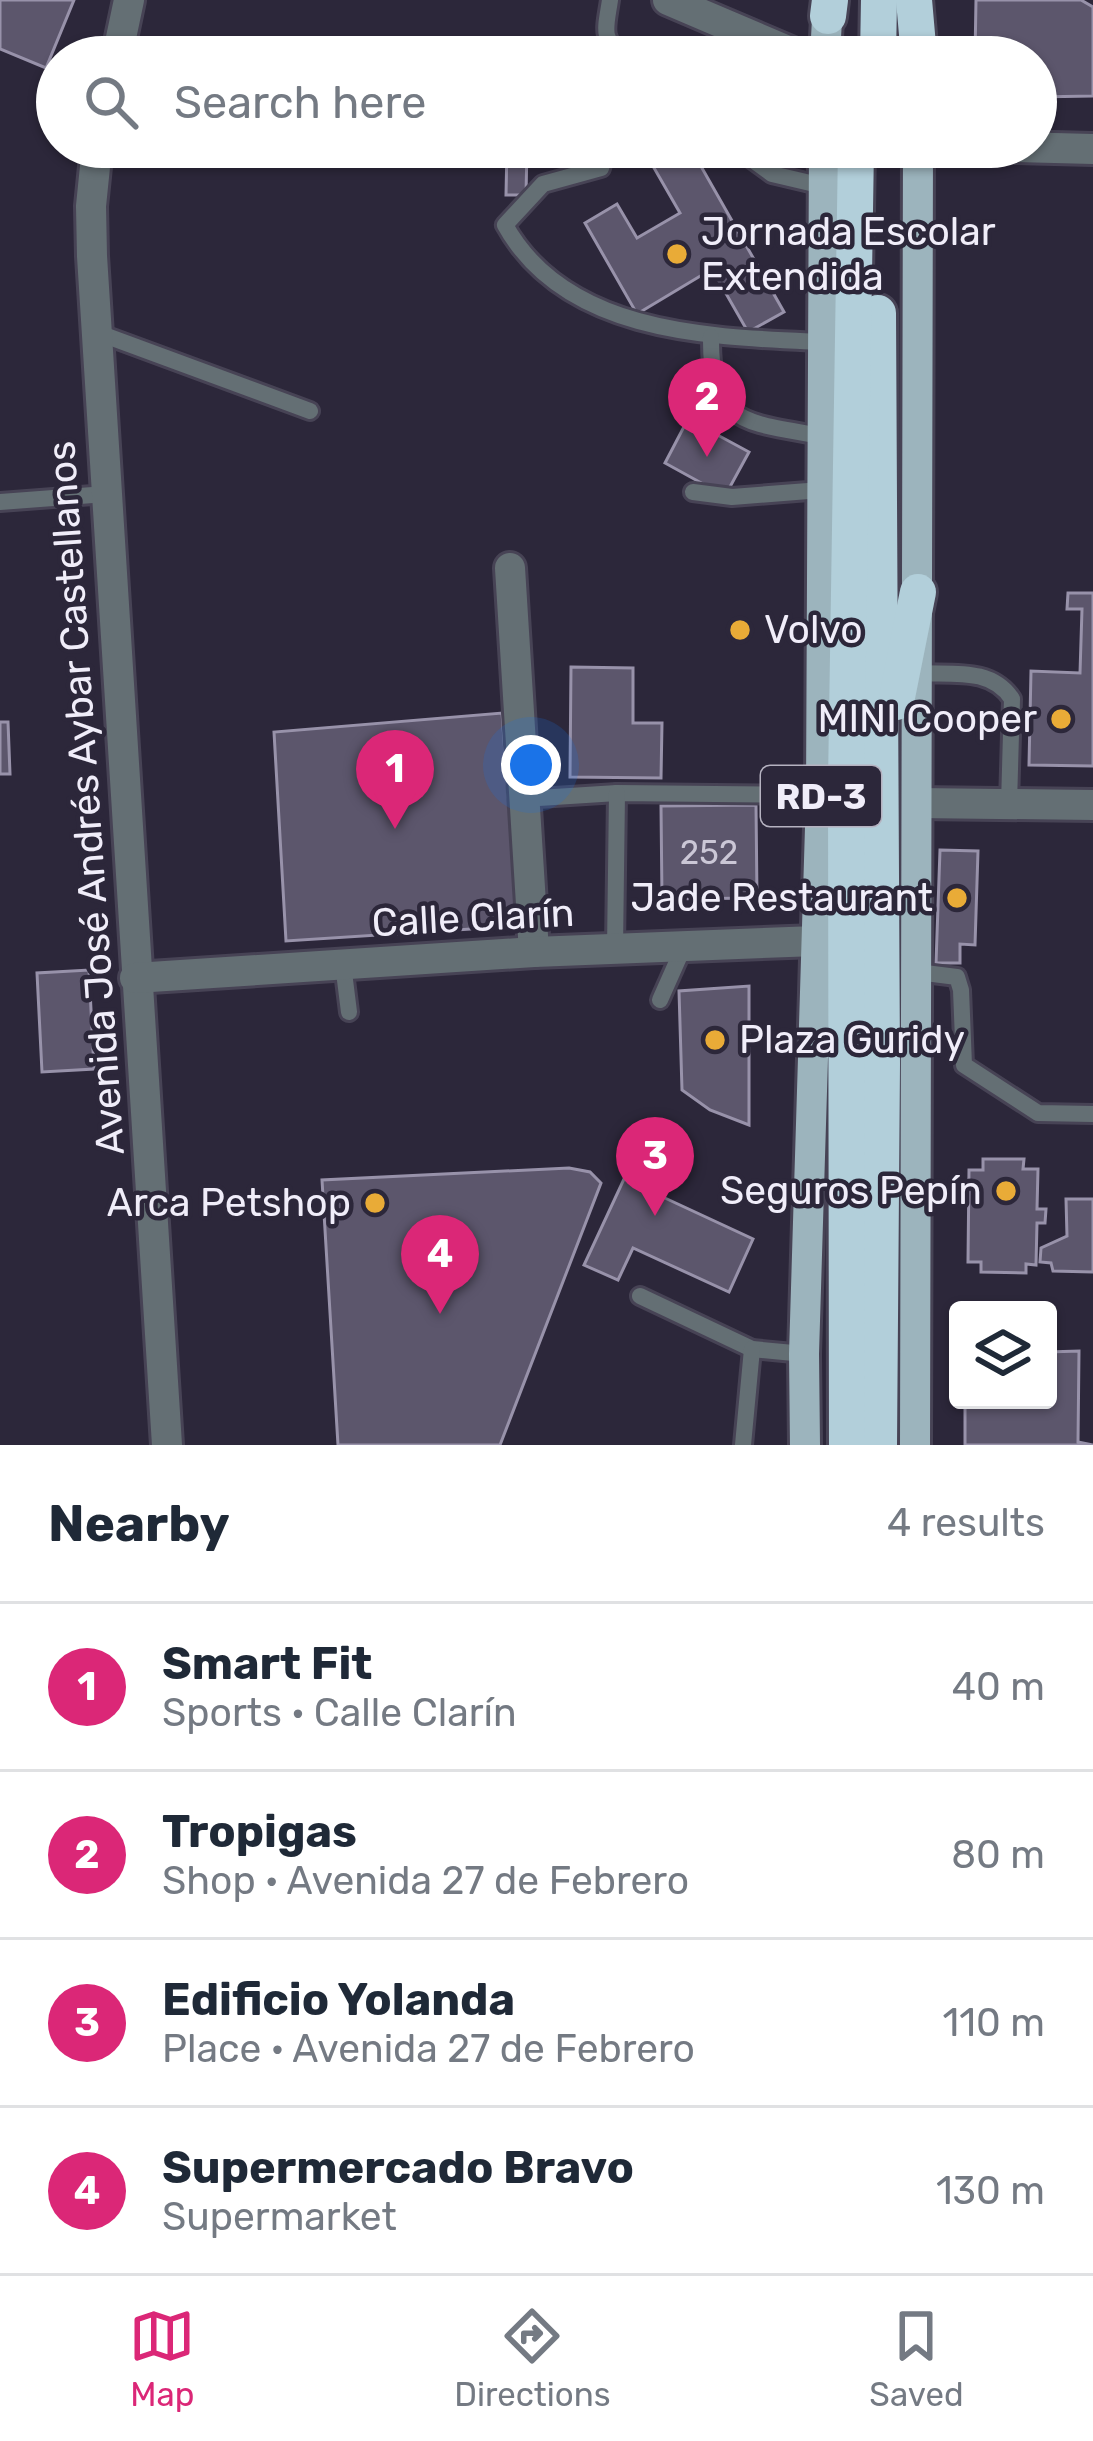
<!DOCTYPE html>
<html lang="en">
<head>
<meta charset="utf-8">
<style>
	body { margin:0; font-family:Rubik,sans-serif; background:#f2f2f3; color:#1f2937 }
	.controls { position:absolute; right:36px; bottom:36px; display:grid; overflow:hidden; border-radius:12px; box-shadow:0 3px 9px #0004 }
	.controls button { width:108px; height:108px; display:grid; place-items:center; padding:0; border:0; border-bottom:3px solid #e0e1e3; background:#fff; color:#1f2937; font:60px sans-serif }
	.you { position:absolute; left:531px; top:765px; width:42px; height:42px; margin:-30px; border:9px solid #fff; border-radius:50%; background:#1a73e8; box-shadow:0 0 0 18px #1a73e833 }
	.badge { display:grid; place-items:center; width:78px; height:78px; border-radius:50%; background:#db2777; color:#fff; font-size:39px; font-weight:700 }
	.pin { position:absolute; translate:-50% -99px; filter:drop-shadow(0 3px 6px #0008) }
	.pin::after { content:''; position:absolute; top:63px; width:42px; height:36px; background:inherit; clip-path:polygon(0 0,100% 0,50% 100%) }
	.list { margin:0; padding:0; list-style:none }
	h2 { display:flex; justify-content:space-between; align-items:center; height:156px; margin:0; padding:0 48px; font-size:51px }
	h2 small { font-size:39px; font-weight:400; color:#747a83 }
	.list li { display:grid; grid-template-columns:78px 1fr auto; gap:36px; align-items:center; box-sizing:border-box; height:168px; padding:0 48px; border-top:3px solid #e0e1e3 }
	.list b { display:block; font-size:45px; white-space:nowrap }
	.list p { margin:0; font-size:39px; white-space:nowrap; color:#747a83 }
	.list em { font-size:39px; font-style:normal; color:#747a83 }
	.icon { flex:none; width:66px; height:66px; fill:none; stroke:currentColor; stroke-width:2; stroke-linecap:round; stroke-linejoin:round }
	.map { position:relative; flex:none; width:1093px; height:1445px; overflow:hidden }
	.search { position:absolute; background:#fff; box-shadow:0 3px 9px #0004; left:36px; right:36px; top:36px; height:132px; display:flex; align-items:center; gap:30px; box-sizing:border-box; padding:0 42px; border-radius:66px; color:#747a83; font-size:45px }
	.sheet { height:828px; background:#fff }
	nav { display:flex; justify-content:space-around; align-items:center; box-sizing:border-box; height:168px; border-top:3px solid #e0e1e3; background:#fff; font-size:33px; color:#747a83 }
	nav a { display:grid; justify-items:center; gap:6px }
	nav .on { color:#db2777 }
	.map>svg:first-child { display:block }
</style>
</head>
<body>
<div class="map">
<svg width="1093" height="1445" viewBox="0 0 1093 1445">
	<rect width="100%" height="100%" fill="#2c273a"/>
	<g fill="#5c566c" stroke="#9892aa" stroke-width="3">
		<polygon points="0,0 74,0 46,68 0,49"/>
		<polygon points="976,0 1081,0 1093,7 1093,96 1036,97 1036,57 975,57"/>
		<polygon points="507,147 527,147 526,195 506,195"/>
		<rect x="572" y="147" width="27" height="17"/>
		<polygon points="642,147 690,147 784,312 748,332 712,269 637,314 585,223 617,204 637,238 680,213"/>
		<polygon points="688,419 749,452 725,496 665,463"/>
		<polygon points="1068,593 1093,593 1093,766 1029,765 1031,671 1080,673 1082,609 1067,609"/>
		<polygon points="571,667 633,668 633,723 662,723 661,778 570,777"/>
		<polygon points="502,713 518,926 286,941 274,732"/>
		<polygon points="0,722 8,722 10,774 0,774"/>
		<polygon points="756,805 757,898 662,899 661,806"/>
		<polygon points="940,850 978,851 975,945 960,944 960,963 936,963"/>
		<polygon points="89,970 94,1069 42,1072 37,973"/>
		<polygon points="749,986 749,1125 710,1110 682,1090 679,991"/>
		<polygon points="983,1159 1024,1159 1023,1169 1038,1169 1037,1209 1046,1209 1045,1223 1037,1223 1036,1265 1026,1264 1026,1273 981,1272 981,1262 968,1262 969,1170 983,1170"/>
		<polygon points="569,1168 590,1172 601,1183 500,1445 338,1445 322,1180"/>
		<polygon points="624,1179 753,1239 729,1292 633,1248 618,1280 584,1265"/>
		<polygon points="1066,1199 1093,1199 1093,1272 1053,1271 1051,1263 1040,1262 1041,1248 1067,1236"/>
		<polygon points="1079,1351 1078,1442 1093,1445 965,1445 965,1400 1048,1400 1048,1352"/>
	</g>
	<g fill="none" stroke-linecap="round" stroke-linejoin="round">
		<g stroke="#474355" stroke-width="22">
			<g id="lane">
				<path d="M610,0C606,28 600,38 623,57"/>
				<path d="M607,147L601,168L543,184L505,225C566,335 712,337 822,342"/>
				<polyline points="735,147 772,174 823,186"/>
				<polyline points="96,332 310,411"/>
				<path d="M711,337C710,426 747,422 821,436"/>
				<polyline points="693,492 732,497 821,490"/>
				<polyline points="0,502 106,494"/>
				<path d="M918,673C952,675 991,667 1012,699L1009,804"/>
				<polyline points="523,799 617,793 821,795"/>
				<polyline points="615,949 617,793"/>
				<polyline points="343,964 349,1012"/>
				<polyline points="917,972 957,977 961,990 964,1065 1038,1113 1093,1114"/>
				<polyline points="660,1000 684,946"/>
				<polyline points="640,1296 752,1349 804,1354"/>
				<polyline points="743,1445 752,1349"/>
			</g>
		</g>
		<g stroke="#474355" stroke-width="36">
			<g id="street">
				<polyline points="668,0 802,57"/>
				<polyline points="117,57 129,0"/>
				<polyline points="97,147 91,206 92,256 167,1445"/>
				<polyline points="1015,147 1093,149"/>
				<polyline points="510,568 534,952"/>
				<polyline points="918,803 1093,805"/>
				<polyline points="135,978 534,952 816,941"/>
			</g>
		</g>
		<g stroke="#474355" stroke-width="36">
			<g id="primary">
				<polyline points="825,57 828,0"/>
				<polyline points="805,1445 804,1354 821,795 824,147"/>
				<polyline points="915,1445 918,147"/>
			</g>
		</g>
		<g stroke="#474355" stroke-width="42">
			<g id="highway">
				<polyline points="914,0 919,57"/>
				<polyline points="828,16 830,0"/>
				<polyline points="878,57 879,0"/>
				<polyline points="878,313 882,1064 879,1445"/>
				<polyline points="896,702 918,592"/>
				<polyline points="847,1445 846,782 856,147"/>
			</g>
		</g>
		<use href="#lane" stroke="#646f74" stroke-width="16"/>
		<use href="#street" stroke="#646f74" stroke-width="30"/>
		<use href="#primary" stroke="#9cb4bd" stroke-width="30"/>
		<use href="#highway" stroke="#b2cfda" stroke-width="36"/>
	</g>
	<g fill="#e9ab37" stroke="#2c273a" stroke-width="4.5">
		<circle cx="677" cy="254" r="12"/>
		<circle cx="740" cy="630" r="12"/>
		<circle cx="1061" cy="719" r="12"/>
		<circle cx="957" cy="898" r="12"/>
		<circle cx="715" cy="1040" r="12"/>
		<circle cx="1006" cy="1191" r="12"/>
		<circle cx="375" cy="1203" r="12"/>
	</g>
	<g text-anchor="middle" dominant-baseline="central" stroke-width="9" stroke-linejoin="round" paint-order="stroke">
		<g font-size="33" fill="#cbc7d6">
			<text x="709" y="852">252</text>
		</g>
		<rect fill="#2c273a" stroke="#b5b2c0" stroke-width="3" x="761" y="766" width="120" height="60" rx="9"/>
		<g font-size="36" font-weight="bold" fill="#f0edf9">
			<text x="821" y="796">RD-3</text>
		</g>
		<g font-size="39" fill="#f0edf9" stroke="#2c273a" text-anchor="end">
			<text x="701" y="232" text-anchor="start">Jornada Escolar<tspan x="701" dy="45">Extendida</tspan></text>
			<text x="764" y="630" text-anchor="start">Volvo</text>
			<text x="1037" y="719">MINI Cooper</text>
			<text x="933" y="898">Jade Restaurant</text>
			<text x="739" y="1040" text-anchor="start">Plaza Guridy</text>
			<text x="982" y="1191">Seguros Pepín</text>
			<text x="351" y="1203">Arca Petshop</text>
		</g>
		<g font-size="39" fill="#f0edf9" stroke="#2c273a">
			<text transform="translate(86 798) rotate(-94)">Avenida José Andrés Aybar Castellanos</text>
			<text transform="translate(473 918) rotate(-3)">Calle Clarín</text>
		</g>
	</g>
</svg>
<div class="controls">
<button><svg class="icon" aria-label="layers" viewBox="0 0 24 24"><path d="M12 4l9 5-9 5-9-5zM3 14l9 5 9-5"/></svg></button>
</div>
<div class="you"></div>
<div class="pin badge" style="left:395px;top:829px">1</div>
<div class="pin badge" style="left:707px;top:457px">2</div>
<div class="pin badge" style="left:655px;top:1216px">3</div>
<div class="pin badge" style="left:440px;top:1314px">4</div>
<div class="search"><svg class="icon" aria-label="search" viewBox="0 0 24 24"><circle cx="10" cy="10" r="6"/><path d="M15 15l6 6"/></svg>Search here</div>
</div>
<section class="sheet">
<h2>Nearby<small>4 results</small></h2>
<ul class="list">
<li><span class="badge">1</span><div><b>Smart Fit</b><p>Sports · Calle Clarín</p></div><em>40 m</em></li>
<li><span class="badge">2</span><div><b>Tropigas</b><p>Shop · Avenida 27 de Febrero</p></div><em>80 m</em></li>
<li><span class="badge">3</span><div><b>Edificio Yolanda</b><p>Place · Avenida 27 de Febrero</p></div><em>110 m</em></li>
<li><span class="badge">4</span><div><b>Supermercado Bravo</b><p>Supermarket</p></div><em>130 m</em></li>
</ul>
</section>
<nav>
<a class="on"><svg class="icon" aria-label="map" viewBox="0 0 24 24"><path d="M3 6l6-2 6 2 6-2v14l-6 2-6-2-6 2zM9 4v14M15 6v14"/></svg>Map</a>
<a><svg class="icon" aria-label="directions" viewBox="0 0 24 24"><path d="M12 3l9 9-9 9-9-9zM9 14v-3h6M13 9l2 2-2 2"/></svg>Directions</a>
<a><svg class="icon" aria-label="saved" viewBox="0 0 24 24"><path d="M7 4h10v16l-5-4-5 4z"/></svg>Saved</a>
</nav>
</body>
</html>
